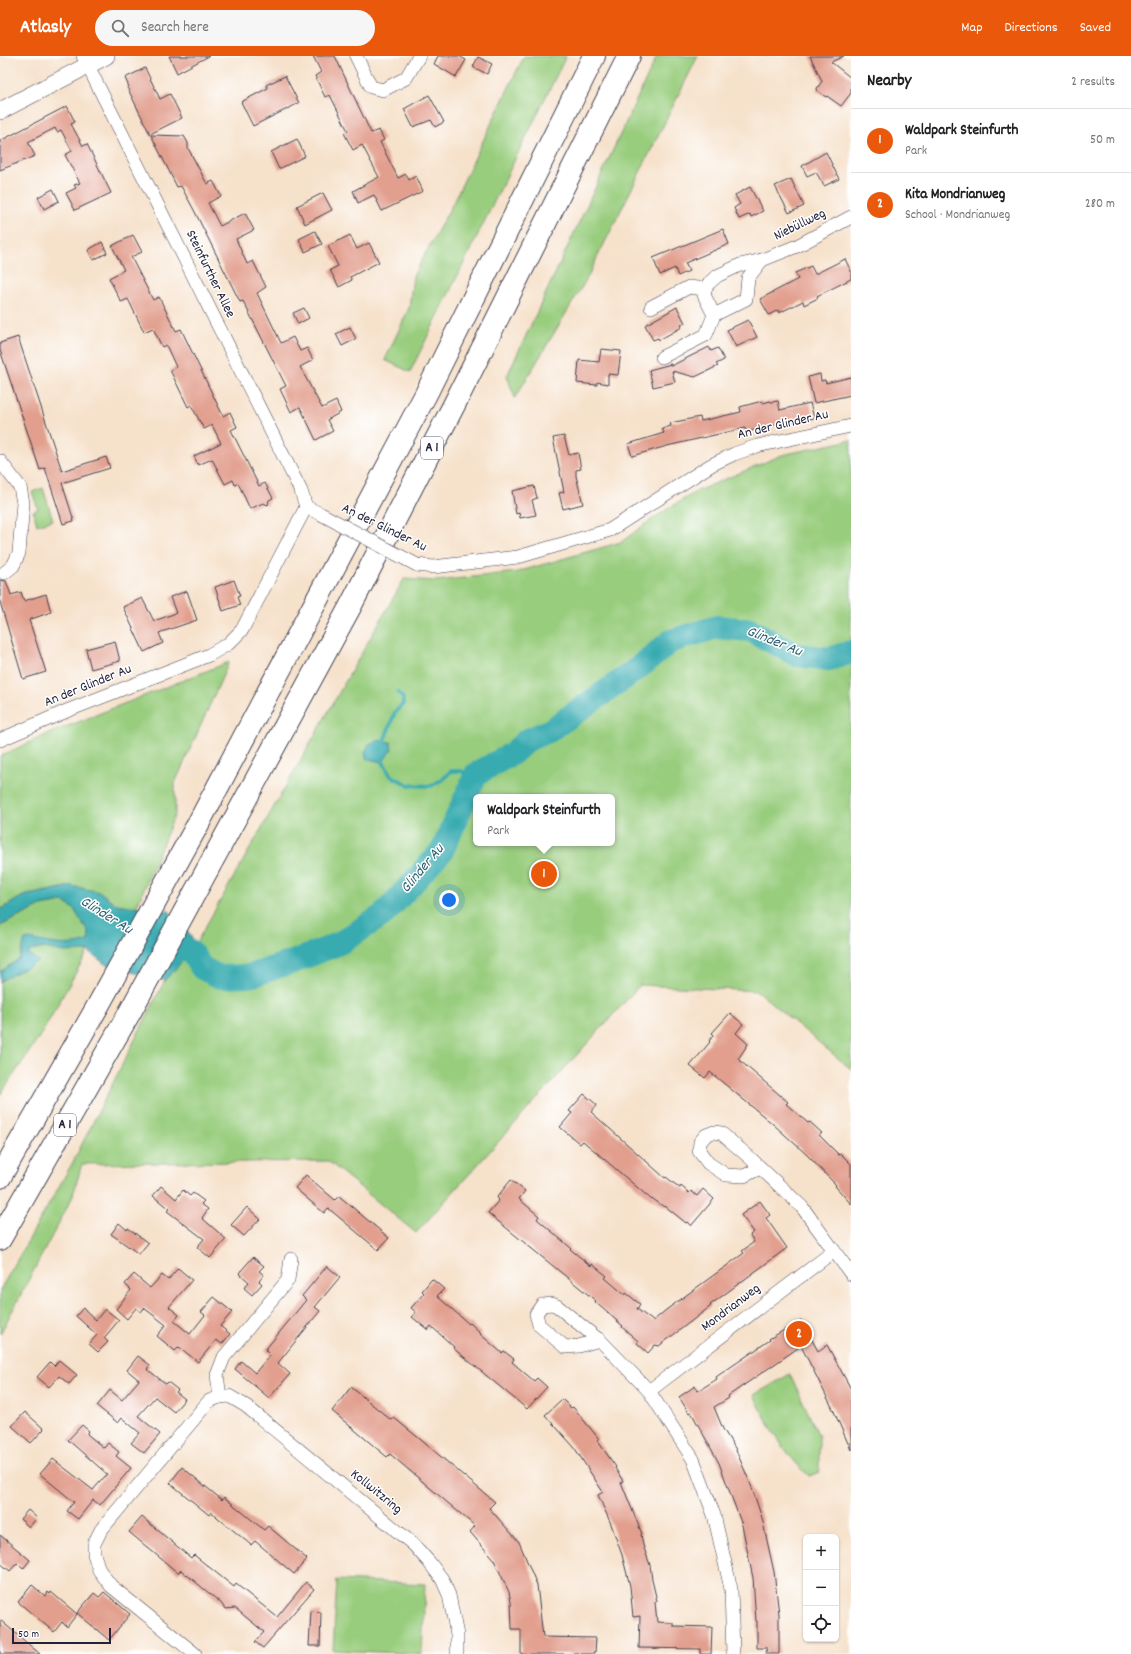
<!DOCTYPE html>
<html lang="en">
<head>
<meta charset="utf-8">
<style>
	body { margin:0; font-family:Dekko,sans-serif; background:#f6f6f6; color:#202124 }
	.controls { position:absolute; right:12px; bottom:12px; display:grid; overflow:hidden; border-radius:6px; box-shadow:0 1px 3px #0004 }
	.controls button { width:36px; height:36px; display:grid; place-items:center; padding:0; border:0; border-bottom:1px solid #e0e0e0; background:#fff; color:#202124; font:20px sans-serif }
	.scale { position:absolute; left:12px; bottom:10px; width:99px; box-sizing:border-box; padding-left:4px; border:2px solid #22223b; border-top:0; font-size:11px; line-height:14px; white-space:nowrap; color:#22223b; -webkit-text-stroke:3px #fff; paint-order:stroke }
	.you { position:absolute; left:449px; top:844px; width:14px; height:14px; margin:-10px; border:3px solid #fff; border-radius:50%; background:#1a73e8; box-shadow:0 0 0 6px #1a73e833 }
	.badge { display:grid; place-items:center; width:26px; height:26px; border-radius:50%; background:#ea580c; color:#fff; font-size:13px; font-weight:700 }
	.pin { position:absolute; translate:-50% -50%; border:2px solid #fff; box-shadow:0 1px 4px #0006 }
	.popup { position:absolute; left:473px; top:738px; width:142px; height:52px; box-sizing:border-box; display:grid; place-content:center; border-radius:6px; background:#fff; filter:drop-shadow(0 1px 3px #0005); font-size:13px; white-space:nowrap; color:#757577 }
	.popup b { font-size:15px; color:#202124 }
	.popup::after { content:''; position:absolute; left:50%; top:100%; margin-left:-8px; border:8px solid transparent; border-top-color:#fff }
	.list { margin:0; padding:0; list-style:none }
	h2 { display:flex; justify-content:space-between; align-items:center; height:52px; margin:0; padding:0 16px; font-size:17px }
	h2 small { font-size:13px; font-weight:400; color:#757577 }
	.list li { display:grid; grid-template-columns:26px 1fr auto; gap:12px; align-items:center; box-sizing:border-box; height:64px; padding:0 16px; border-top:1px solid #e0e0e0 }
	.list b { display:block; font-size:15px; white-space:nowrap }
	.list p { margin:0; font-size:13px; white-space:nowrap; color:#757577 }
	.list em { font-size:13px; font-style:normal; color:#757577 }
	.icon { flex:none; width:22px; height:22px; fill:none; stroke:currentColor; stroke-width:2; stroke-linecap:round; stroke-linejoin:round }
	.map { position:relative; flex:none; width:851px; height:1598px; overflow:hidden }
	header { display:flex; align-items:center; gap:24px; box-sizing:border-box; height:56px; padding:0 20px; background:#ea580c; color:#fff }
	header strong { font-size:19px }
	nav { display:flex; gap:22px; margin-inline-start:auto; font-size:14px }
	.search { width:280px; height:36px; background:#f6f6f6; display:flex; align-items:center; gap:10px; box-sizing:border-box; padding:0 14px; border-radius:22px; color:#757577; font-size:15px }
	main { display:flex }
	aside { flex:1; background:#fff }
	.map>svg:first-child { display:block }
</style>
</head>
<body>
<header>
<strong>Atlasly</strong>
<div class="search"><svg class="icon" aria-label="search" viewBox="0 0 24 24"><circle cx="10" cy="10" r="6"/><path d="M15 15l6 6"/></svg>Search here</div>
<nav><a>Map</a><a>Directions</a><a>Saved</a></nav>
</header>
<main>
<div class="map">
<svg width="851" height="1598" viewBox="0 0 851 1598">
	<rect width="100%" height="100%" fill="#fff"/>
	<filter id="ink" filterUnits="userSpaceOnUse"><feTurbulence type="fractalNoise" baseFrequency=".025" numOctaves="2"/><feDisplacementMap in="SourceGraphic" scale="8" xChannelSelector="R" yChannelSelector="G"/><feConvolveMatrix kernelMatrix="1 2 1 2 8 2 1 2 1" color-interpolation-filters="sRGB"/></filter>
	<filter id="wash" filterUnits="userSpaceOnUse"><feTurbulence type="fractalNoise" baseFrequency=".012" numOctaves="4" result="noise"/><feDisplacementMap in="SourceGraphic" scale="16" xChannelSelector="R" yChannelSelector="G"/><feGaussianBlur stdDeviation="0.9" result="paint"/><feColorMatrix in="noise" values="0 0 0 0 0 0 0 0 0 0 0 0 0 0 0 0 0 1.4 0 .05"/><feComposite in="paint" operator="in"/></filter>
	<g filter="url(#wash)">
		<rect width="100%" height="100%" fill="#f6e1ca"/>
		<g fill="#99cd7e" stroke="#5e785c" fill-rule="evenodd">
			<polygon points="524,0 566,0 410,316 385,304 409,252 413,220 453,147"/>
			<polygon points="657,0 698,0 586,224 515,342 507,320"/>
			<path d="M851,384V1013L757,935L640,929L416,1177L328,1105L82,1108L72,1142L0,1278V1234L73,1106L165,924L191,896L404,523L437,525L517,516L621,486L658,459L697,435L782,399ZM476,741H612V787H476Z"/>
			<polygon points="43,432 53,464 37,469 33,455 38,453 32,436"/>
			<polygon points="229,606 175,727 175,758 136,852 116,848 100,836 71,830 23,840 0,854 0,700 48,678"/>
			<path d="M63,846L73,852L89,877L88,895L42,977L0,1039V925L38,905L28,898L30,895L44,892L63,896L87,885C68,893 48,887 29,883L25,884L19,903L0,916V870L41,850Z"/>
			<path d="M790,1318L819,1380V1416L809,1420C785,1399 767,1367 754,1339Z"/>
			<polygon points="337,1524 425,1528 422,1598 333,1594"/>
		</g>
		<g fill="#39abb1" stroke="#2e6676">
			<polygon points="377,684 391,686 392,693 383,706 366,703 365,696 369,688"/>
			<path d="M71,830L100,836L116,848L169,855L190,878L195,890L191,896L165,924L123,914L105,908L88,895L63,896L44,892L30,895L28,898L39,905L0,925V916L19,903L25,884L29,883C50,887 66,892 88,885L89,877L73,852L63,846L41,850L0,870V854L23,840Z"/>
		</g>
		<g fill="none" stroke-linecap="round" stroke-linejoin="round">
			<g stroke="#39abb1" stroke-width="4">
				<polyline points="384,685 395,656 403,648 403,642 398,636"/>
				<polyline points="383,706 391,720 409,729 431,730 443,723 451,715 462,715 468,721 471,729"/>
			</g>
			<polyline stroke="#39abb1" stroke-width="24" points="161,886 184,892 191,896 202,912 220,921 249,920 298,904 340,887 383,859 442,795 476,718 513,697 527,684 549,675 636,614 671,585 717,571 750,574 797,599 829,603 851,596"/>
		</g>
		<g id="blocks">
			<g fill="#e29f8e">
				<polygon points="169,0 209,0 177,17"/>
				<polygon points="313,0 335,0 371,77 379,74 384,84 380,86 398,122 406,118 409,124 416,120 423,135 382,155 374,139 358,147 353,135 379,121 362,89 353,94 344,77 348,75 330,39 325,41 315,20 321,16"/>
				<polygon points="438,0 459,0 466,4 456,21 434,8"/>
				<polygon points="810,0 844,0 831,6 851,22 851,37 841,50 827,40 826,41 816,34 822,25"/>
				<polygon points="478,1 492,8 487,18 473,11"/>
				<polygon points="145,12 160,43 170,38 182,62 150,78 127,31 129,31 125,22"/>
				<polygon points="285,20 299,47 253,70 241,46 268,32 266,29"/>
				<polygon points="429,39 444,66 435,71 431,64 413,71 404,53"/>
				<polygon points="67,50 75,66 71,68 83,90 87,88 111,137 75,154 66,137 76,132 74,129 80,127 65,99 72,95 61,74 57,76 55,72 28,86 35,100 0,114 0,85"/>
				<polygon points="151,79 184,80 188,87 188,92 207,128 213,125 221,140 208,147 220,170 245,157 254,174 236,183 247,208 253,205 266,231 257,237 281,287 293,281 300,295 307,292 313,304 300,311 322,352 336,345 341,356 327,364 333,375 316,384 300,351 291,356 280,333 286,330 243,245 240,246 194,154 181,130 177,131"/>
				<polygon points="297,83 305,100 279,113 271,96"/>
				<polygon points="826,96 839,123 824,130 816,116 807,120 802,110"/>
				<polygon points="791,123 804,150 789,157 775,130"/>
				<polygon points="750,131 763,155 751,161 750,158 739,163 734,152 740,148 735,139"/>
				<polygon points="53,133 59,145 44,153 38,141"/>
				<polygon points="323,137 332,154 305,168 297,150"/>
				<polygon points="723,173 729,188 685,207 689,215 678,220 675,212 660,219 653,202"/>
				<polygon points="315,175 322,188 305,196 299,183"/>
				<polygon points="133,179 142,196 131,201 153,244 159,241 176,275 181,273 223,360 230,356 237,371 231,374 259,430 265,427 273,442 269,444 268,449 263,447 250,453 238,427 235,429 233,424 225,428 212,403 198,409 194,400 221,387 212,369 204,373 191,349 188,351 170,314 176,311 166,289 162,291 153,272 144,276 128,243 121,246 109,222 124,214 112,190"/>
				<polygon points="350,179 357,193 369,187 379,206 350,221 352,224 339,231 330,214 338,210 328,190"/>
				<polygon points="102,186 107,197 93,204 88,194"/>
				<polygon points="845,203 851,215 851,223 817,240 818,242 804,249 803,245 779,257 778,254 769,259 760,243 798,223 795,217 811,210 815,218"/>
				<polygon points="677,251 685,267 681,269 682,271 659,284 658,282 653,284 645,269"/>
				<polygon points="304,252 309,262 298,268 293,257"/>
				<polygon points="748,264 757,281 736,291 727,274"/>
				<polygon points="350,271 356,283 342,290 336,278"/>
				<polygon points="18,281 62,415 106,401 110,412 62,427 74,465 63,468 45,412 40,414 0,294 0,287"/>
				<polygon points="709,291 711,295 718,292 724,304 716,308 718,310 695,321 672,315 675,326 653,331 649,314 671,308 671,310"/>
				<polygon points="601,293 621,295 618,319 608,318 608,328 597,326 597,329 577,327 579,304 599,306"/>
				<polygon points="820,318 821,325 825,324 826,327 851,321 851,339 814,347 808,321"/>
				<polygon points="762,345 763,347 770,345 771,346 778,345 780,354 810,347 814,362 786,369 786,366 746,376 745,372 667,390 632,400 628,388 664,377 662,373 671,370 670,367 700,361 701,365 741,356 740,351"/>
				<polygon points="564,380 569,399 578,397 581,413 576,414 576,420 583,448 563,453 559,437 564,436 553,382"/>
				<polygon points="534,430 537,442 532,444 536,459 520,462 519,457 516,458 512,435"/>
				<polygon points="0,524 6,525 11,539 21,536 24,545 46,538 51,556 29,564 46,616 23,623 0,546"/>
				<polygon points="234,524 240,540 237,541 240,549 223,555 215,531"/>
				<polygon points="187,535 197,564 159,577 163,587 144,596 123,551 142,542 154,565 176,557 170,541"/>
				<polygon points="115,585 120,605 91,613 86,593"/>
				<polygon points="730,957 743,968 736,977 748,988 738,1003 788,1046 786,1048 808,1067 810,1066 822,1077 819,1079 839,1099 841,1098 851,1108 851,1148 835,1130 836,1129 806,1098 773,1068 710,1016 705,1022 690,1010 710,986 709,985 714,979 712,977"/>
				<polygon points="584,1038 597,1049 591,1056 665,1122 666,1121 680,1132 681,1130 689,1137 691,1135 697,1140 703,1133 714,1143 691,1170 687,1166 686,1167 665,1150 664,1151 653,1143 652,1144 583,1085 580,1088 560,1071 572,1057 569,1055"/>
				<polygon points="306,1119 335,1144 339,1140 389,1182 378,1194 328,1152 324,1157 295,1132"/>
				<polygon points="511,1124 525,1135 519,1143 539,1160 537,1163 571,1192 570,1193 591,1210 592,1208 607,1220 605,1222 625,1239 626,1237 640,1248 637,1253 653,1265 666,1254 744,1197 742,1195 754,1186 750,1179 754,1176 741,1159 760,1145 770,1159 766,1162 787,1192 710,1249 711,1250 659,1290 655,1289 648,1297 637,1287 638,1285 622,1271 623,1270 595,1246 596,1245 488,1157 499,1144 497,1141"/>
				<polygon points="161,1130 176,1143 183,1134 190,1140 193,1137 204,1145 201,1148 208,1153 202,1162 226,1183 210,1202 197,1191 204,1183 167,1155 169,1153 153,1140"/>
				<polygon points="247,1151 260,1163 244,1180 231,1169"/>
				<polygon points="119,1167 127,1174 128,1172 148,1187 139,1198 111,1178"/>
				<polygon points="253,1201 264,1210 259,1215 264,1219 259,1225 262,1228 252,1239 244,1232 249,1226 239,1217"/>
				<polygon points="327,1210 340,1221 315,1251 320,1255 278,1307 290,1318 269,1342 235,1313 241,1305 255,1317 270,1299 265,1294 306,1244 302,1240"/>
				<polygon points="178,1212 192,1224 169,1251 179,1259 174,1265 190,1278 205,1259 201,1256 214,1241 232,1256 220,1270 230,1278 222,1288 216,1284 198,1306 179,1291 175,1295 157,1280 166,1269 144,1252 141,1256 136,1252 127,1263 116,1253 131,1234 125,1228 134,1218 150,1232 162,1219 168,1224"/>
				<polygon points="432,1223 444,1233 437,1240 469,1268 470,1267 481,1277 480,1278 502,1297 504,1295 514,1303 512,1306 534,1325 537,1322 547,1331 527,1353 453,1292 454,1291 431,1270 428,1274 412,1261 416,1256 411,1252 424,1237 422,1235"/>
				<polygon points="83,1252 96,1264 105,1253 119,1264 104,1282 108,1286 98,1296 89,1288 97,1279 76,1260"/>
				<polygon points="801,1264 818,1295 827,1289 851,1333 851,1394 832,1351 801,1290 728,1340 729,1342 714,1351 723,1373 735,1392 751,1429 762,1462 774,1516 779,1558 779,1598 766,1598 767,1592 757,1592 757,1565 756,1565 753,1522 742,1469 719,1407 691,1356 689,1357 679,1341 695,1330 698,1335 717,1323 716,1321 770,1284 769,1283"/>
				<polygon points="138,1300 150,1309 147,1313 166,1328 168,1326 178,1334 176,1336 185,1343 174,1356 155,1341 138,1360 160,1378 144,1397 131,1387 140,1377 122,1362 118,1367 97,1350 110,1334 122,1344 139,1324 127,1314"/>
				<polygon points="59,1304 77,1319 69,1328 59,1320 49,1331 37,1321 50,1306 54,1310"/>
				<polygon points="351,1331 391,1364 393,1361 421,1384 495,1446 489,1452 519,1486 537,1529 543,1581 596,1582 595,1596 593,1596 593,1598 521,1598 521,1573 512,1573 511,1546 509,1536 494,1504 470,1476 475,1470 390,1398 387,1401 332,1355"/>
				<polygon points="562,1343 571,1352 573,1351 599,1383 597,1384 616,1411 615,1412 623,1425 621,1426 642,1478 641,1478 643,1489 650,1509 652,1524 657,1545 655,1546 657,1566 673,1567 673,1570 712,1571 711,1598 700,1598 700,1593 639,1592 640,1560 633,1561 630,1530 622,1499 611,1468 598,1439 603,1436 574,1391 545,1359"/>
				<polygon points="25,1356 44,1373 31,1387 12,1370"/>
				<polygon points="82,1369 89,1375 87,1378 104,1392 108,1387 119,1396 116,1400 131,1412 100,1449 93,1444 78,1463 67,1455 74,1446 40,1418 53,1403 93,1434 107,1418 68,1384"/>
				<polygon points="182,1411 222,1444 224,1441 264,1474 268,1470 307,1503 294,1518 255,1485 251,1489 211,1456 209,1459 170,1427"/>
				<polygon points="28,1454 37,1462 29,1471 20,1463"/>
				<polygon points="142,1461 191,1502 194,1499 234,1531 236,1528 277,1561 306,1526 314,1533 263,1592 255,1586 264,1576 235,1552 225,1553 221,1547 181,1514 178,1517 129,1476"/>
				<polygon points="0,1479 30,1504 23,1513 17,1507 10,1515 0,1507"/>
				<polygon points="32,1529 45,1540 48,1536 50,1538 51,1536 77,1558 67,1571 62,1566 54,1576 18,1546"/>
				<polygon points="104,1536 130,1558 109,1584 77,1557 94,1537 99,1541"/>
				<polygon points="311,1555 321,1556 320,1590 309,1590"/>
				<polygon points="0,1564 13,1575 40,1598 0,1598"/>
			</g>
		</g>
	</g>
	<g filter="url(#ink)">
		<use href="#blocks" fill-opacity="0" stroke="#423f50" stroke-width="1"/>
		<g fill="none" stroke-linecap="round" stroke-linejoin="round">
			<g stroke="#423f50" stroke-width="14">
				<g id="minor">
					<polyline points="83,0 301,435 306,451"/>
					<polyline points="356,0 371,31 383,34 406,22 419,0"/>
					<polyline points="651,251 689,231 705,233"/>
					<polyline points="714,259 704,239 705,233 709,227 717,220 740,209 762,204 797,190 851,161"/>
					<polyline points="662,301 706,279 714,259 746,243 748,222 762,204"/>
					<polyline points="0,405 20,431 23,447 19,497 13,510 4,517"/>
					<polyline points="417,509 433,511 518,501 610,474 711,409 734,398 757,390 851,370"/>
					<polyline points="0,684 69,654 209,599 228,588 242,574 306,451 321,458"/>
					<polyline points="760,1112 744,1120 726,1119 708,1107 699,1095 700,1086 706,1079 714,1076 721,1077 748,1100 802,1151 851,1218"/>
					<polyline points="599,1284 579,1290 565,1291 539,1269 536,1258 542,1249 552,1248 557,1250 599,1284 599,1283 649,1335 693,1403 714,1459 731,1533 733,1598"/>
					<polyline points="649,1335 834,1195"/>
					<polyline points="220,1341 229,1340 246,1350 414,1489 429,1506 442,1523 449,1539 457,1579 457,1598"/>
					<polyline points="195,1598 111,1530 99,1514 94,1498 94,1488 101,1474 209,1345 220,1341 217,1319 224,1301 288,1224 291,1203"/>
				</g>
			</g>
			<g stroke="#423f50" stroke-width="18">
				<polyline id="tertiary" points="0,55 106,0"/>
			</g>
			<g stroke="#423f50" stroke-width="24">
				<g id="motorway">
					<polyline points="0,1121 99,948 197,770 426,338 594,0"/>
					<polyline points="0,1183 130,956 350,551 455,347 629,0"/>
				</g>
			</g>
			<use href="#minor" stroke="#fff" stroke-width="13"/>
			<use href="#tertiary" stroke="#fff" stroke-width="17"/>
			<use href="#motorway" stroke="#fff" stroke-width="22"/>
			<g stroke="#423f50" stroke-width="14" stroke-linecap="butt">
				<polyline id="minor-bridge" points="321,458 417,509"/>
			</g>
			<use href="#minor-bridge" stroke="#fff" stroke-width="13"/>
		</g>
	</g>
	<g text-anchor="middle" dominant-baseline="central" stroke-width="3" stroke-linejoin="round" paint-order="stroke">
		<g fill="#fff" stroke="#646476" stroke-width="1">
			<rect x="421" y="381" width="22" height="22" rx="3"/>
			<rect x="54" y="1058" width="22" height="22" rx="3"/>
		</g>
		<g font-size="13" font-weight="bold" fill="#22223b">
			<text x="432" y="392">A 1</text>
			<text x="65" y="1069">A 1</text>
		</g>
		<g font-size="14" fill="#22223b" stroke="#fff">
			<text transform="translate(800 169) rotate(-26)">Niebüllweg</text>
			<text transform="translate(210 218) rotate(64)">Steinfurther Allee</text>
			<text transform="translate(783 369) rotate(-13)">An der Glinder Au</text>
			<text transform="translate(384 472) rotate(26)">An der Glinder Au</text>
			<text transform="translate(88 630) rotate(-22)">An der Glinder Au</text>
			<text transform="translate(731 1252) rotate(-37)">Mondrianweg</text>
			<text transform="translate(376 1436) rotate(39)">Kollwitzring</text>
		</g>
		<g font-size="15" font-style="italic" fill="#2c6070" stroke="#fff">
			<text transform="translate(774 586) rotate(22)">Glinder Au</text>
			<text transform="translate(423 813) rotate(-50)">Glinder Au</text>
			<text transform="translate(106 860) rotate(32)">Glinder Au</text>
		</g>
	</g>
</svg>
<div class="controls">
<button>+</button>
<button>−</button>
<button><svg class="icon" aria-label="locate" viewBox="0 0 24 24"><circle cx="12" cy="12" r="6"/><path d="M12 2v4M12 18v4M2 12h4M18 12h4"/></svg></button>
</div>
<div class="scale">50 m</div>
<div class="you"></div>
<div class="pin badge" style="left:544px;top:818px">1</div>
<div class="popup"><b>Waldpark Steinfurth</b>Park</div>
<div class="pin badge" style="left:799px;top:1278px">2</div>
</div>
<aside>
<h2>Nearby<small>2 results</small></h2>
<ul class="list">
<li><span class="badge">1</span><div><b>Waldpark Steinfurth</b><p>Park</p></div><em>50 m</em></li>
<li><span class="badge">2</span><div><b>Kita Mondrianweg</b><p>School · Mondrianweg</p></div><em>280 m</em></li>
</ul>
</aside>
</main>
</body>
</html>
